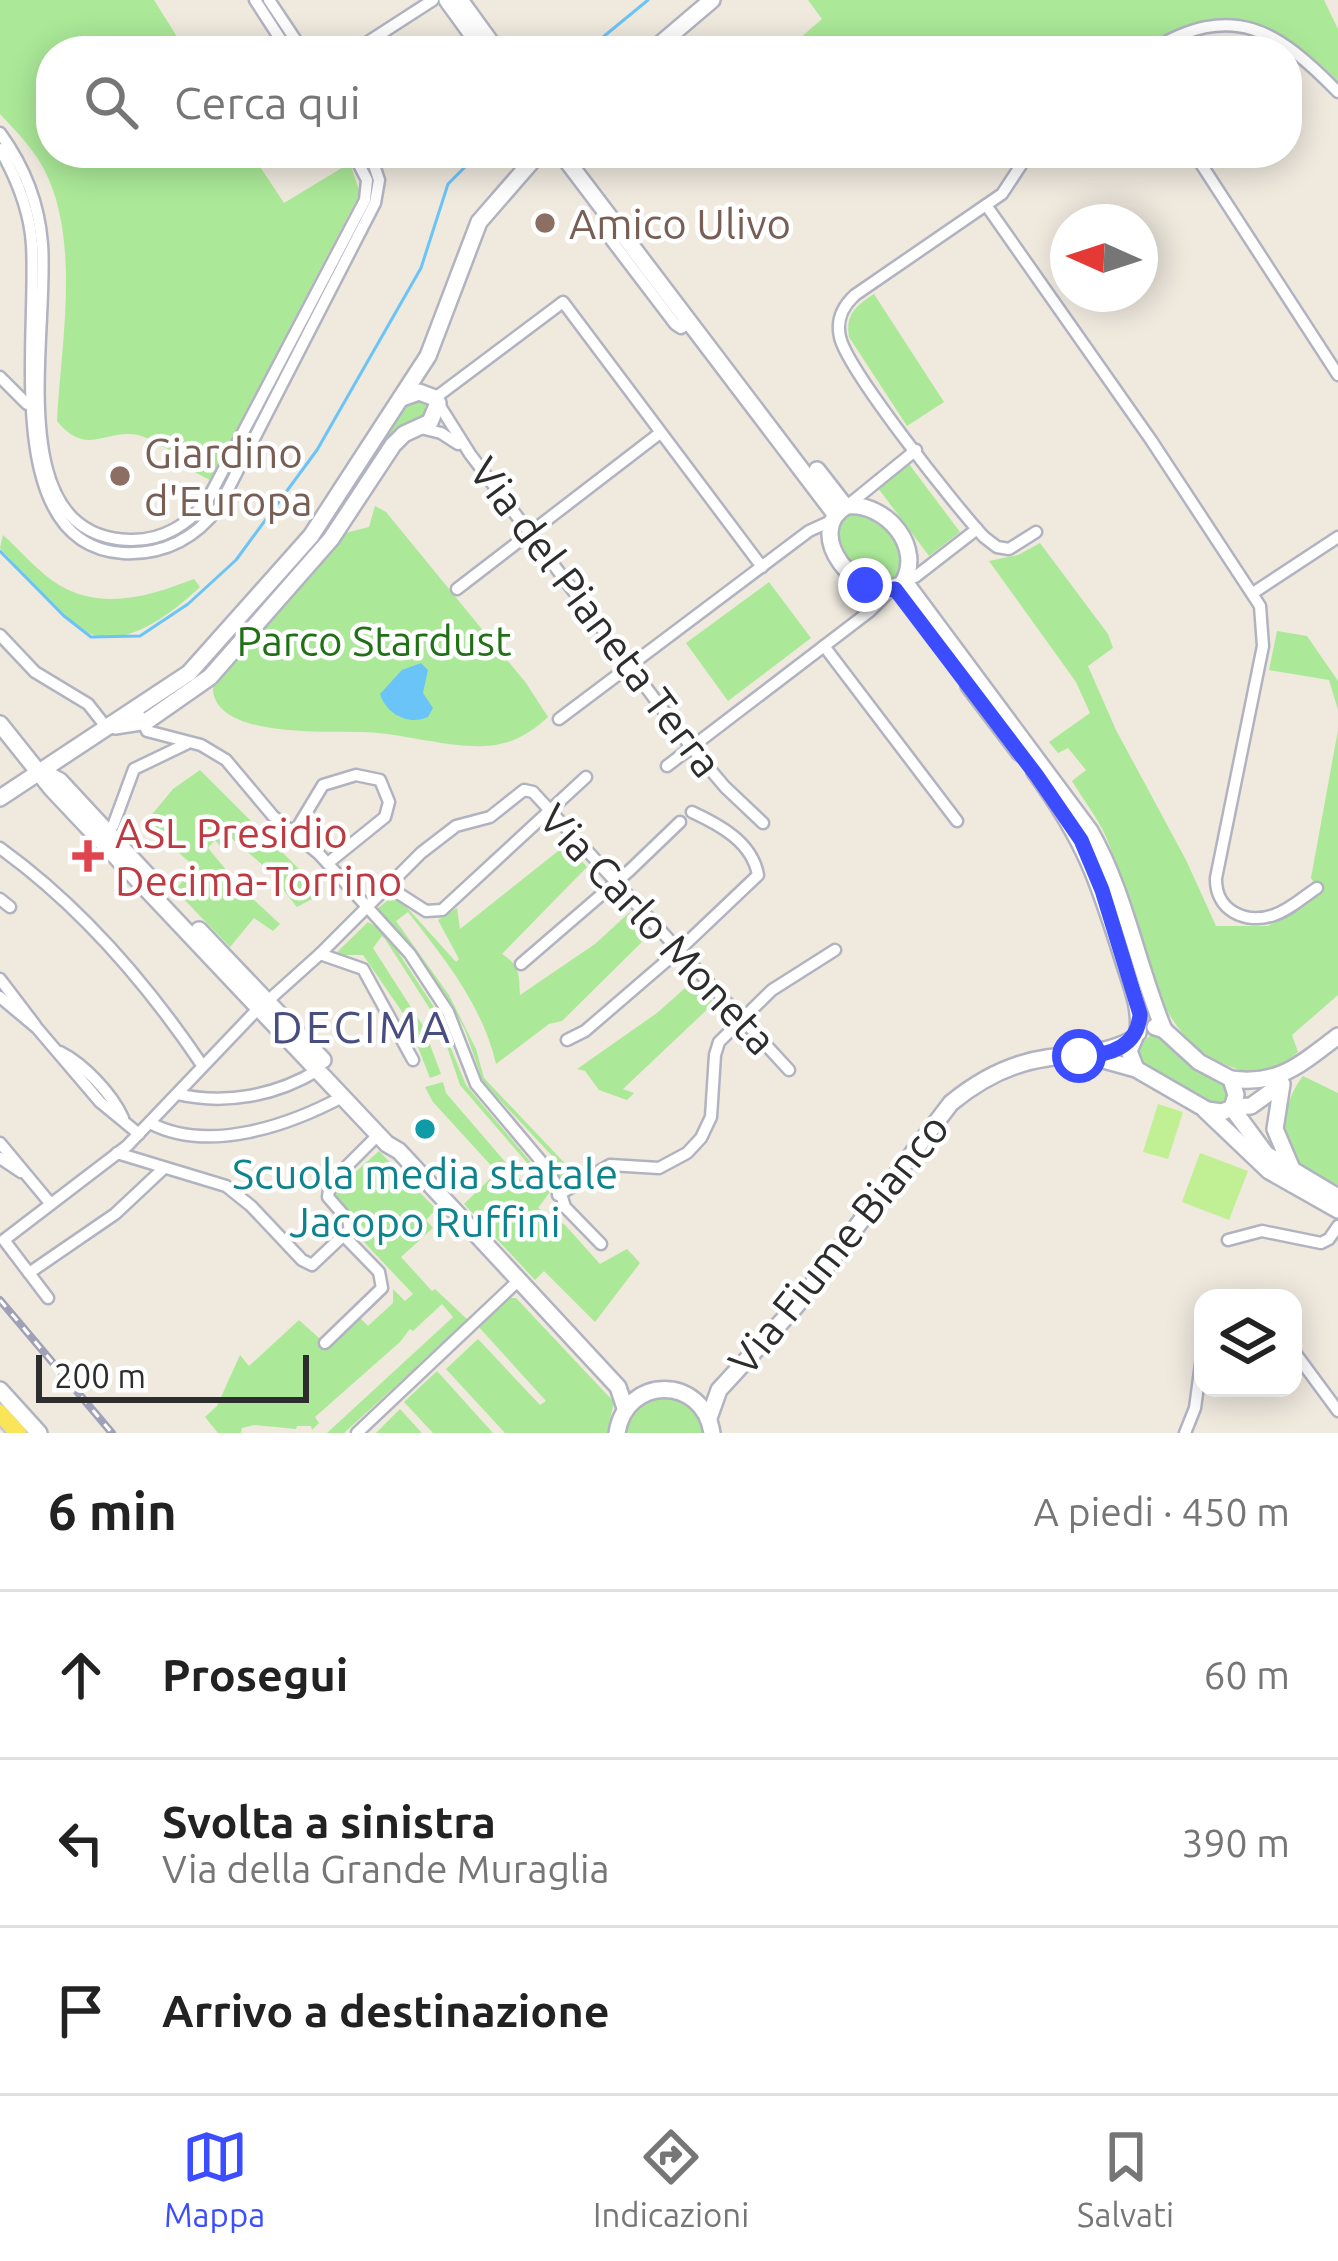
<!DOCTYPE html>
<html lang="it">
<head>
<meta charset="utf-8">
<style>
	body { margin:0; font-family:Ubuntu,sans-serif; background:#f6f6f6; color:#222 }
	.controls { position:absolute; right:36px; bottom:36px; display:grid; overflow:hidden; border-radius:24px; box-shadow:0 6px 30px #0003 }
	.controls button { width:108px; height:108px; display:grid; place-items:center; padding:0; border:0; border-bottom:3px solid #e0e0e0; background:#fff; color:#222; font:60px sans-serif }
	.compass { position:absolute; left:1050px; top:204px; width:108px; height:108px; border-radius:50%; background:#fff; box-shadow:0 6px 30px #0003; rotate:273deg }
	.scale { position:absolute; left:36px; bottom:30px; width:273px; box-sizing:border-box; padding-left:12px; border:6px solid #2d2d2d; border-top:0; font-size:33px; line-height:42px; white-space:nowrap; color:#2d2d2d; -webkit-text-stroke:9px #fff; paint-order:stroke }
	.stop { position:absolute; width:36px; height:36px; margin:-27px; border:9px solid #3b4dff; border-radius:50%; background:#fff }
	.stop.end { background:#3b4dff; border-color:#fff; box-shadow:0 3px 12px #0008 }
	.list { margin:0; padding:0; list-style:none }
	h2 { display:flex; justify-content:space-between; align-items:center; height:156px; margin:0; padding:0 48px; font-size:51px }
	h2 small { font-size:39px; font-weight:400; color:#767676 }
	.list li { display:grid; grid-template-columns:78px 1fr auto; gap:36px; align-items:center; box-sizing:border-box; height:168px; padding:0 48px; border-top:3px solid #e0e0e0 }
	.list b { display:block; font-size:45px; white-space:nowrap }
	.list p { margin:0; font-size:39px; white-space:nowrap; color:#767676 }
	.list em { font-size:39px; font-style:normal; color:#767676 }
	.icon { flex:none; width:66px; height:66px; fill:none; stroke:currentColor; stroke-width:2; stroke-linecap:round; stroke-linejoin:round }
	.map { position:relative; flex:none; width:1338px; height:1433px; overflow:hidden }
	.search { position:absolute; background:#fff; box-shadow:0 6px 30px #0003; left:36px; right:36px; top:36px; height:132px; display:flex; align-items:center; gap:30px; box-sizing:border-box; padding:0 42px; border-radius:48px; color:#767676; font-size:45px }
	.sheet { height:660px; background:#fff }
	nav { display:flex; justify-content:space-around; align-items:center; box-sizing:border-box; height:168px; border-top:3px solid #e0e0e0; background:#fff; font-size:33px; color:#767676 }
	nav a { display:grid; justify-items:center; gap:6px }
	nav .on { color:#3b4dff }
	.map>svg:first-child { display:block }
</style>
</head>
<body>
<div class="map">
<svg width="1338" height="1433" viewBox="0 0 1338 1433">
	<rect width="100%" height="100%" fill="#efe9de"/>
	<g fill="#abe998">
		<path d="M0,0H154L186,51H51V153H251L284,203L350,163L360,193L210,480L181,465L183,458C170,451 153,439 138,435C105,428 87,458 57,421C61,341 84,226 36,156C26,141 12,127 0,114Z"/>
		<path d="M808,0H1324L1338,29V84C1263,8 1226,0 1131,51H785L822,19Z"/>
		<path d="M874,294L944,402L907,426L849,337C845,314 856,306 874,294Z"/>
		<polygon points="409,399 425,400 427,416 396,430 389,438 333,525 259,607 330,523"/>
		<polygon points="909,464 960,532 929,556 878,488"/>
		<path d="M375,506L386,512L526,683L548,717C534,730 519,740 500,744C468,752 412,736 378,733C342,729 208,743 213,684L345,533L369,527Z"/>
		<path d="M853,511C874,510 902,535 903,558C904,560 898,576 897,578L876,585C853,570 835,553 838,524Z"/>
		<path d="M3,535C20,550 39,573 59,585C104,611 149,596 194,579L200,587C174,611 130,648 91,634C63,623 22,571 0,548Z"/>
		<path d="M1040,543L1108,634L1113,648L1088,666L1116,730L1186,860L1216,926H1268L1321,893L1311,878L1338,730V995L1292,1035L1298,1052C1269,1076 1260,1079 1224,1064C1147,1033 1136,915 1109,844C1101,822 1084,801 1072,781L1086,770L1068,748L1058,753L1049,742L1090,713L1076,682L989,561L1018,555Z"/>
		<polygon points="769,582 811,638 728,701 686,643"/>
		<polygon points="1277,631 1307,636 1338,681 1338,710 1329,680 1269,670"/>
		<polygon points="200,770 323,893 297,907 265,867 224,832 218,838 227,846 223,849 215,840 208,848 242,889 280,924 273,931 254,918 230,947 175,890 195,867 170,845 149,818 173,789"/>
		<path d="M567,844L587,867L502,954C520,965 519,974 520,995L595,944L630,912L649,935L562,1021L549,1024L496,1064C483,1006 444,958 408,912L396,921L449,995L476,1049L484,1078L574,1173L573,1178L563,1182L549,1168L555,1159L483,1082L465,1030L444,992L377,909L389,899L402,902L456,962L459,959L438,920L457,908L460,929Z"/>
		<polygon points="368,922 381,930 398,952 434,1007 466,1085 544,1178 550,1192 538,1208 565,1225 600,1264 627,1249 640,1263 595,1322 544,1271 535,1280 464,1204 497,1172 433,1102 425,1087 443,1082 446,1093 526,1186 541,1179 460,1085 439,1023 385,939 382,936 373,948 423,1026 441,1074 430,1078 407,1019 363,955 334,955"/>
		<polygon points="693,981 714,1003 623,1089 634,1093 627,1100 599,1090 585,1071 577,1069 657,1013"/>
		<polygon points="1151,1035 1162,1037 1198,1069 1224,1081 1227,1099 1218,1105 1207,1103 1142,1064 1138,1046"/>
		<path d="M1303,1076L1338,1093V1185C1327,1179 1312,1174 1303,1166C1274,1143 1284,1100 1303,1076Z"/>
		<polygon points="379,1151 436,1209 426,1220 433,1228 401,1257 432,1291 435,1289 468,1320 344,1433 327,1433 453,1317 442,1304 413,1331 410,1329 400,1342 315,1417 319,1423 312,1430 311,1426 297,1426 296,1429 254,1425 242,1428 241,1433 218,1433 205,1417 217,1406 240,1355 249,1366 299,1320 329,1347 360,1318 368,1326 393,1303 393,1289 405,1301 413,1294 362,1240 368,1232 331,1194"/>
		<polygon points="508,1298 516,1298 614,1402 607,1433 505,1433 446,1369 478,1339 540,1405 546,1401 477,1325"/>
		<polygon points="437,1371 493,1433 433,1433 404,1402"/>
		<path d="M667,1397L692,1407L704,1433H625C628,1409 645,1399 667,1397Z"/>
		<polygon points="400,1409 422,1433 376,1433"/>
	</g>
	<g fill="#c0f093">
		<polygon points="1158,1104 1183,1112 1168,1159 1143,1152"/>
		<polygon points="1200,1153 1248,1171 1229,1220 1182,1202"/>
	</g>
	<path fill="#6bc4f7" d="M421,663L428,670L423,693L433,708L428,717C409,726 386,714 380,694L402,670Z"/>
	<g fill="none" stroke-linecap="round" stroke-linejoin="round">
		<g stroke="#6bc4f7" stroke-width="3">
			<polyline points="586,51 648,0"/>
			<polyline points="0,551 64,616 91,637 140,636 188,604 236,560 317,450 421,268 448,184 479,153"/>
		</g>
		<g stroke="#b2b3c1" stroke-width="15">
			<g id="street">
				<polyline points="255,0 288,51"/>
				<polyline points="269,0 303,51"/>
				<polyline points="354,51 433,0"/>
				<path d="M1150,51C1233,0 1277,30 1338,92"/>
				<path d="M0,133C24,166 39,204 42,244C49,335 0,537 130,540C162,541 190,524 208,499L365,200L367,180L353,153"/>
				<path d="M0,149C17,179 30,210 32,245C38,338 0,545 123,553C163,555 195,539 219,507L375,203L379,180L370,153"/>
				<path d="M1029,153L1002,194L855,295C842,307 836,320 840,337C847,370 957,508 984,537L997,547L1009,549L1036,532"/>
				<polyline points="1194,153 1338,375"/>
				<path d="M986,205L1151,440L1260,606L1263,646L1216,878C1215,910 1245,925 1274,915C1290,910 1303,897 1317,888"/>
				<polyline points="612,219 604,225 605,232 675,324 681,328 691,322"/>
				<polyline points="0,377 27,404"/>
				<polyline points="435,398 563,302 762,567"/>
				<polyline points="438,403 470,454 691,747 725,787 763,823"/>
				<polyline points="421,428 441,433 458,444"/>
				<polyline points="847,506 916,450"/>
				<polyline points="907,577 915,577 977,529"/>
				<polyline points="457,589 660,433"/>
				<polyline points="1253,593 1338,537"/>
				<polyline points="0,635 35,672 88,704 107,728"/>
				<polyline points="824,646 957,821"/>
				<polyline points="140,716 147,731 201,745 226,760 273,816 319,854 410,954 448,1012 476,1084 540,1160 559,1188 565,1207 601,1244"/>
				<polyline points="559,719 809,531 831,521"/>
				<polyline points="667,766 870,611 892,589"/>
				<polyline points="113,826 134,769 186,744"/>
				<polyline points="294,833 323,785 356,775 380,780 389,802 385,817 328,863"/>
				<path d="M0,848C79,905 148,985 202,1065"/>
				<polyline points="387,886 426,911 442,910 586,777"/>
				<polyline points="0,899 10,907"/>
				<polyline points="320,954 363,969 413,1060"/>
				<polyline points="521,964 629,871 680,822"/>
				<polyline points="0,979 35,1025"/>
				<polyline points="0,997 37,1028 100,1102 139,1134"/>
				<path d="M567,1040L585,1031L678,951L758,875C752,842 720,825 692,812"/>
				<path d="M60,1052C84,1064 112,1094 123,1118"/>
				<path d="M177,1094C225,1105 276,1096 318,1070"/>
				<path d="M150,1123C209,1154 290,1125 344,1096"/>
				<polyline points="0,1143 50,1203"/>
				<polyline points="117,1153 226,1186 251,1206 302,1260 312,1265 350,1229 348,1220 328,1197 330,1183 379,1134"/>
				<polyline points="0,1158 21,1172"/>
				<polyline points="558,1195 610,1165 659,1168 687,1153 701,1138 711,1117 715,1055 719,1042 772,990 835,950"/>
				<polyline points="1228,1240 1262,1231 1321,1243 1329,1239 1338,1226"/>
				<polyline points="29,1273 115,1214 163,1169"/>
				<polyline points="48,1298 4,1240 127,1146 252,1015 320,954 421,853 456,826 490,817 524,790 533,792 789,1070"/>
				<polyline points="325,1343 382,1288 379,1272 345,1237"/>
				<polyline points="1293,1350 1338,1411"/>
				<polyline points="357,1433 519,1280"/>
				<polyline points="1185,1433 1195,1408 1203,1349"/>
			</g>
		</g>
		<g stroke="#b2b3c1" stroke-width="20">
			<g id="secondary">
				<polyline points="447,0 484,51"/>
				<polyline points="460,0 497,51"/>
				<polyline points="652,51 712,0"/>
				<polyline points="561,153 835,514"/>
				<polyline points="817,470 845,506"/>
				<path d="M847,506C886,502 925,548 902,584C858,607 801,531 847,506Z"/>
				<path d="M905,582L1090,831C1125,892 1137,965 1164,1030"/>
				<polyline points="969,686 1020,753"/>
				<polyline points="0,724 52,789 387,1144 399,1151 618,1387 625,1408"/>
				<polyline points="115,726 147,721 210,677 331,539 393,445 404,434 430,422 438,403 435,398 419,392 402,398"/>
				<polyline points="41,771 60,781 149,877"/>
				<path d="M1035,772C1085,841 1098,879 1123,959C1131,985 1141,1006 1138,1033"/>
				<polyline points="0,798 189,673 311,536 428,356 479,222 539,153"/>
				<polyline points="199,930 323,1060"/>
				<polyline points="1135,1037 1129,1051 1136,1069"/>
				<polyline points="1093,1057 1136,1069 1207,1110 1222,1112 1232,1108 1236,1095 1231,1079 1199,1062 1164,1030 1155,1027"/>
				<path d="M1231,1079C1279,1086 1302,1063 1338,1036"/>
				<polyline points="1282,1084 1275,1129 1292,1169"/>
				<polyline points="1233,1107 1251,1106 1280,1085"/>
				<polyline points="1232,1108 1266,1154 1338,1197"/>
				<polyline points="1205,1110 1269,1171 1338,1210"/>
				<polyline points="0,1390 39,1433"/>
				<path d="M709,1418L719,1390L796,1306L951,1103C979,1080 1011,1063 1047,1058C1078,1053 1103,1055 1132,1040"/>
				<path d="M617,1433C626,1375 703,1375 712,1433"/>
			</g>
		</g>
		<g stroke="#c8c8c8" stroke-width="21">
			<polyline id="primary" points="0,1413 18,1433"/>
		</g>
		<use href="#street" stroke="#fff" stroke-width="10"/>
		<use href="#secondary" stroke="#fff" stroke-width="15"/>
		<use href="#primary" stroke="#fae458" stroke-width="16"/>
		<g stroke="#a0a1b8" stroke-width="8">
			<polyline id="rail" points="0,1300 112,1433"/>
		</g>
		<use href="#rail" stroke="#fff" stroke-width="3" stroke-dasharray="9" stroke-linecap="butt"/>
	</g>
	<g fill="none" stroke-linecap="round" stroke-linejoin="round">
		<path stroke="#3b4dff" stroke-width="15" d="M865,585L878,591L895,589L1037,776L1081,840L1102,890L1140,1014C1138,1047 1109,1056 1079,1056"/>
	</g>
	<g fill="#8d6e63" stroke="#fff" stroke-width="4.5">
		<circle cx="545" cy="223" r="12"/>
		<circle cx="120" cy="476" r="12"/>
	</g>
	<path fill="#e0444e" stroke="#fff" stroke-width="4.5" d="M82 838h12v12h12v12h-12v12h-12v-12h-12v-12h12z"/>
	<circle fill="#0f9aa8" stroke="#fff" stroke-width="4.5" cx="425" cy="1129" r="12"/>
	<g text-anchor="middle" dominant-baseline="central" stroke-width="9" stroke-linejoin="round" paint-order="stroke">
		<g font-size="42" fill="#785e54" stroke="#fff" text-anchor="start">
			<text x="569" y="223">Amico Ulivo</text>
			<text x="144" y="452">Giardino<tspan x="144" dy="48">d'Europa</tspan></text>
		</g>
		<g font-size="42" fill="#2d2d2d" stroke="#fff">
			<text transform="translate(596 617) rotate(53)">Via del Pianeta Terra</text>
			<text transform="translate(658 929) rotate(47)">Via Carlo Moneta</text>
			<text transform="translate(838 1244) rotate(-51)">Via Fiume Bianco</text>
		</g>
		<g font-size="42" fill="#207116" stroke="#fff">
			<text x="374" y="640">Parco Stardust</text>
		</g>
		<g font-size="42" fill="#be3a42" stroke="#fff" text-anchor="start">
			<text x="115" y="832">ASL Presidio<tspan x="115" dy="48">Decima-Torrino</tspan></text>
		</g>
		<g font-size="42" fill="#0d838f" stroke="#fff">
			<text x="425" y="1173">Scuola media statale<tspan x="425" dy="48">Jacopo Ruffini</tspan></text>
		</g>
		<g font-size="45" letter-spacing="3" fill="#494e81" stroke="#fff">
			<text x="362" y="1026">DECIMA</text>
		</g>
	</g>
</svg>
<div class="controls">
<button><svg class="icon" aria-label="layers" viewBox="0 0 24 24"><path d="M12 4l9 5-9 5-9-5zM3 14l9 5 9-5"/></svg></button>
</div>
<svg class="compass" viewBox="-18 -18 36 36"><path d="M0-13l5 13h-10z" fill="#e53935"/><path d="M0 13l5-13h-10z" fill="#767676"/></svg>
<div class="scale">200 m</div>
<div class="stop" style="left:1079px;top:1056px"></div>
<div class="stop end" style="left:865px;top:585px"></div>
<div class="search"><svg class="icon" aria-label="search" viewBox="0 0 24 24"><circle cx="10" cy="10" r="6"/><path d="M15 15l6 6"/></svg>Cerca qui</div>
</div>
<section class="sheet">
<h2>6 min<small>A piedi · 450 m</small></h2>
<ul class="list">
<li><svg class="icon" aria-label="ahead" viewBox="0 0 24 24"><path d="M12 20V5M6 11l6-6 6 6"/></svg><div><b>Prosegui</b></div><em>60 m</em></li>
<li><svg class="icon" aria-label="left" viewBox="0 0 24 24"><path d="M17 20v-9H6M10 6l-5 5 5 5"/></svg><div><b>Svolta a sinistra</b><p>Via della Grande Muraglia</p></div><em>390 m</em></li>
<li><svg class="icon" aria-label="arrive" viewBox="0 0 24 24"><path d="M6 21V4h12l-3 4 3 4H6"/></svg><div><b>Arrivo a destinazione</b></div></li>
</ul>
</section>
<nav>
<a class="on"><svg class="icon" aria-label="map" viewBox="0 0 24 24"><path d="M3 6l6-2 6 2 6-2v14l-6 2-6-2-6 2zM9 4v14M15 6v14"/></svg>Mappa</a>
<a><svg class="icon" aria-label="directions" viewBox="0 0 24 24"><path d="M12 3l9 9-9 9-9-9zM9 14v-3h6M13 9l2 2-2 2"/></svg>Indicazioni</a>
<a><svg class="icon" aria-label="saved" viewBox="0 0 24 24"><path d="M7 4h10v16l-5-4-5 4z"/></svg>Salvati</a>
</nav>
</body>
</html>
